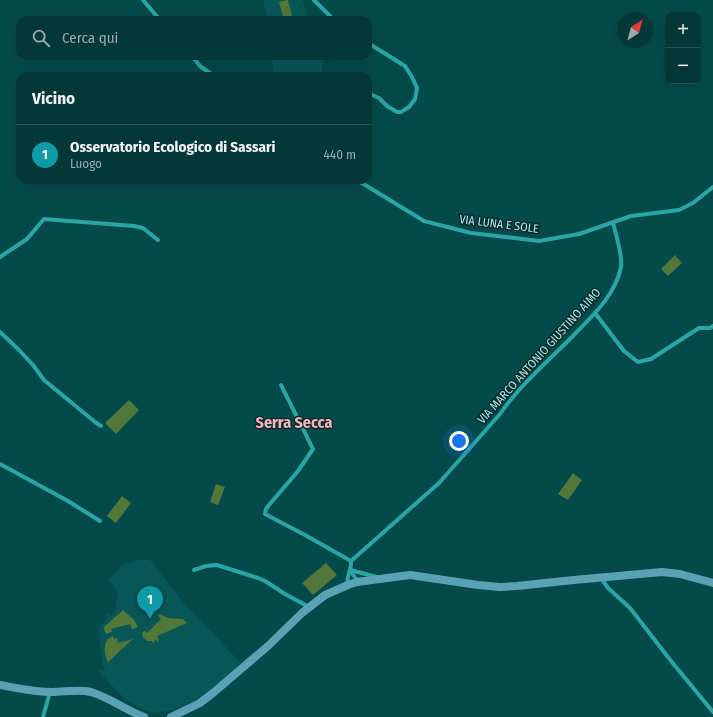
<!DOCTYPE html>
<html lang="it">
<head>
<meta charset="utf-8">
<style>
	body { margin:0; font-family:"Fira Sans Condensed",sans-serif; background:#0d3f40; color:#f1f3f6 }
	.controls { position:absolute; right:12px; top:12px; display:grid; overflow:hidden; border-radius:8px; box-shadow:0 4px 16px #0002 }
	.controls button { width:36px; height:36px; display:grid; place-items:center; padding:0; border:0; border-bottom:1px solid #255253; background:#043838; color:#f1f3f6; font:20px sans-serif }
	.compass { position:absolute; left:617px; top:12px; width:36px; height:36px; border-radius:50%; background:#043838; box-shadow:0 4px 16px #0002; rotate:36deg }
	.you { position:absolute; left:459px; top:441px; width:14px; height:14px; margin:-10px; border:3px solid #fff; border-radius:50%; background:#1a73e8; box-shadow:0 0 0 6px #1a73e833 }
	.badge { display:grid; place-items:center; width:26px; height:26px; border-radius:50%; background:#90b9f0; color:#fff; font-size:13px; font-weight:700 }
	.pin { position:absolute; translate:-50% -33px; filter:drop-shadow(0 1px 2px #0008) }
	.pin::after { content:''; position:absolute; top:21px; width:14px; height:12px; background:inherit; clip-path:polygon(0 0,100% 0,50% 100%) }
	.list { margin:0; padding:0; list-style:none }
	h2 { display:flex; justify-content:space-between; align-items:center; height:52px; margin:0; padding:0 16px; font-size:17px }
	h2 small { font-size:13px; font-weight:400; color:#97acae }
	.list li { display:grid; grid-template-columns:26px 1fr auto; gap:12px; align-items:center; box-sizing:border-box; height:60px; padding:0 16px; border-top:1px solid #255253 }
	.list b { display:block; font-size:15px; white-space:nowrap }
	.list p { margin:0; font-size:13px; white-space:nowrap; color:#97acae }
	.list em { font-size:13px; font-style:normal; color:#97acae }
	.icon { flex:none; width:22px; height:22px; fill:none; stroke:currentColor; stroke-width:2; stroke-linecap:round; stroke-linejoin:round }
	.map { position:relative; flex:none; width:713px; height:717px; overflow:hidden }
	.search { position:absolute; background:#043838; box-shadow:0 4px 16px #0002; left:16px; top:16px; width:356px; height:44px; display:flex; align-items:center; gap:10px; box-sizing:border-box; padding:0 14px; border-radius:12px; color:#97acae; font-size:15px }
	.panel { position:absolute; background:#043838; box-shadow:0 4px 16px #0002; left:16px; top:72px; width:356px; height:112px; border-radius:12px }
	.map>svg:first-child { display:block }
</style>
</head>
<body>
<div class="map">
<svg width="713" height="717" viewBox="0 0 713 717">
	<rect width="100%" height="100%" fill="#054a4a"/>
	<g fill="#085757">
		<polygon points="263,0 302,0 310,20 268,20"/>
		<polygon points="272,56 325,56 321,72 318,76 273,76"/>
		<polygon points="143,559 150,560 182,601 242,664 200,699 191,703 172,710 155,713 146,711 125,699 98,671 101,669 103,671 106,669 103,666 99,637 99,631 101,625 107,619 105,616 108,613 110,616 115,611 118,593 109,579 122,565"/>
	</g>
	<g fill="#517839">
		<polygon points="288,0 293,19 284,20 279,2"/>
		<polygon points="675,255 682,263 668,276 661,269"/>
		<polygon points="129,400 139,410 116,434 105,423"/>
		<polygon points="573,473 582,480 568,500 558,494"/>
		<polygon points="216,484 225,487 218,505 210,502"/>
		<polygon points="122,496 131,503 116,523 107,516"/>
		<polygon points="326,563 337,575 313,595 302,583"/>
		<polygon points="123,610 134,620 138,627 132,629 130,624 111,629 112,632 106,634 104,629 104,627"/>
		<polygon points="160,614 168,618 183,619 187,623 157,636 159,640 157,643 157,641 156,640 154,641 154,643 151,641 147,641 143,637 142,632 143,632 145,631 147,633 161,619 158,615"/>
		<path d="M113,636L114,639L117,638L118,643L133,639L108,662C104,653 102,640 113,636Z"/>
	</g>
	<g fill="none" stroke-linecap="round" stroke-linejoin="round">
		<g stroke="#2ba5a4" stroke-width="4">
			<polyline points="143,0 160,20"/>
			<polyline points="314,0 334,20"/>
			<polyline points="368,43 405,66 412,77 417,88 415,99 409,107 401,112 397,112 387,106 379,98 368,93"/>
			<polyline points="192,56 200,66 214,76"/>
			<polyline points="357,180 424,221 471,233 539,241 579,234 631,216 679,210 693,203 713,187"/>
			<polyline points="0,257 27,239 44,219 134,226 143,228 158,240"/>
			<polyline points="595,313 624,351 638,362 651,359 699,328 710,328 713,326"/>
			<polyline points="0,332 18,349 33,365 44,380 95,422 101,426"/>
			<polyline points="281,385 313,449 298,471 269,505 266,509 265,514 305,535 351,561"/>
			<polyline points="0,464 68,501 100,521"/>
			<polyline points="194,570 206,566 217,565 258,578 265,581 285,594 309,607"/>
			<polyline points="350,570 377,577"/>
			<polyline points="350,570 356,579 357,582"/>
			<polyline points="601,578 608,588 630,608 671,661 713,712"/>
			<path d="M348,585C345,578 352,570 351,561L439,483L500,414C519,386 549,360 573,336C592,316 615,296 621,267C623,257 616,234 613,223"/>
			<polyline points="43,717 50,692"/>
		</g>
		<g stroke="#59a2b4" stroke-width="8">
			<path d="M0,685C17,688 34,692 52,692C65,692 78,689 91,692C110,698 126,710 144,717"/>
			<polyline points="171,717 200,703 213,693 268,646 302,613 325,595 348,585 357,582 410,575 478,585 500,587 517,586 574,580 662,572 680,574 713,583"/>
		</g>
	</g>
	<g text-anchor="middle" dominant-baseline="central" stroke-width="3" stroke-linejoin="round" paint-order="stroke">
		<g font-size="12" fill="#b2e4e3" stroke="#072d2d">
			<text transform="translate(499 224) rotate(7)">VIA LUNA E SOLE</text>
			<text transform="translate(539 356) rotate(-48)">VIA MARCO ANTONIO GIUSTINO AIMO</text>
		</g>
		<g font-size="16" font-weight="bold" fill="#f8b4b9" stroke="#072d2d">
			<text x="294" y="422">Serra Secca</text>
		</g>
	</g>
</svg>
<div class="controls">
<button>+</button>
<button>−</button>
</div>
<svg class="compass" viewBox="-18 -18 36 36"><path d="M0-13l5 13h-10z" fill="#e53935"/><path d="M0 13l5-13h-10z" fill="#97acae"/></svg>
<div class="you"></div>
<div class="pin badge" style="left:150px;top:619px;background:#0f9aa8">1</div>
<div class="search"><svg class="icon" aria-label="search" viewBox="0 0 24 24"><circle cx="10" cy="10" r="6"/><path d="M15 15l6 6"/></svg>Cerca qui</div>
<section class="panel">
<h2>Vicino<small></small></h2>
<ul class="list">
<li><span class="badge" style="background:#0f9aa8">1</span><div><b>Osservatorio Ecologico di Sassari</b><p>Luogo</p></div><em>440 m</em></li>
</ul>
</section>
</div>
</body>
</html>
